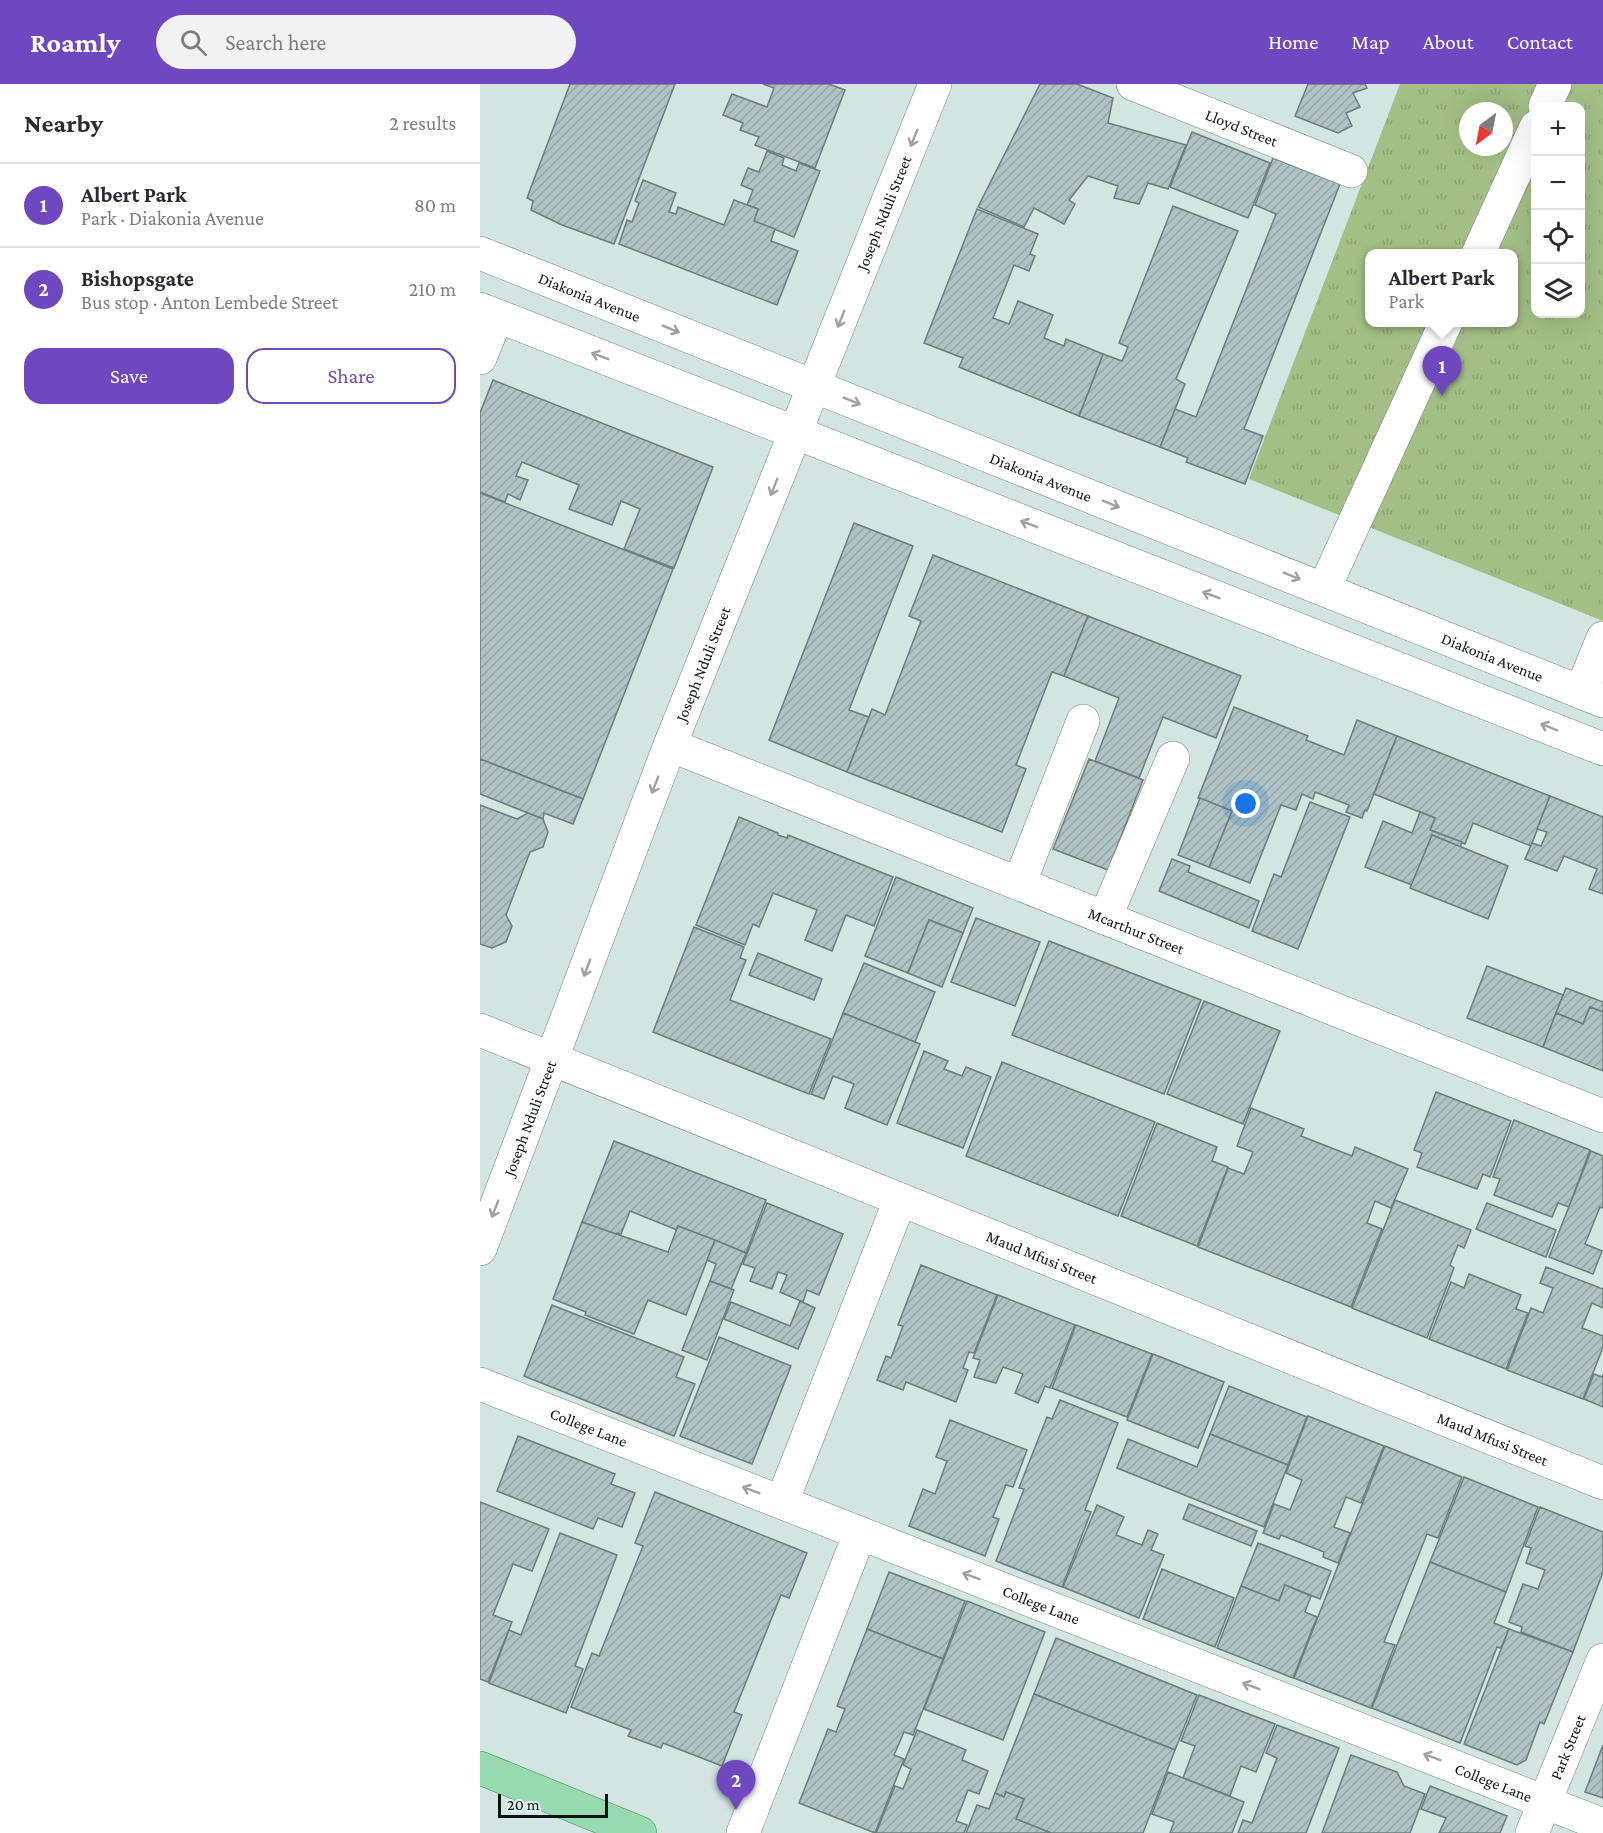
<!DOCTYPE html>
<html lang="en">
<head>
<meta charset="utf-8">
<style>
	body { margin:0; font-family:"Crimson Pro",serif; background:#f2f2f3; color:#2b2b33 }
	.controls { position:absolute; right:18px; top:18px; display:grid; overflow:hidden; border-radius:12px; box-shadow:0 6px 24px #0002 }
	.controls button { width:54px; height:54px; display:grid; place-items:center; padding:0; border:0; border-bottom:2px solid #e1e1e2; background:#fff; color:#2b2b33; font:30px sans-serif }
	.compass { position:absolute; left:979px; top:18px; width:54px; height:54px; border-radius:50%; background:#fff; box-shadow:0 6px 24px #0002; rotate:212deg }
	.scale { position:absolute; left:18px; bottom:15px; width:110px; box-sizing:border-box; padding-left:6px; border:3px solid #0c1311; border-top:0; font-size:16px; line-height:21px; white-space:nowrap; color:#0c1311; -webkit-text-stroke:4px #dff3ed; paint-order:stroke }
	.you { position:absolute; left:766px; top:720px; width:21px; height:21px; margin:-15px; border:4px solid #fff; border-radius:50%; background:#1a73e8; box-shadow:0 0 0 9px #1a73e833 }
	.badge { display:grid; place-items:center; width:39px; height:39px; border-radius:50%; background:#6f47c0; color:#fff; font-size:20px; font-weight:700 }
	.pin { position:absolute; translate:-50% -50px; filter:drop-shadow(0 2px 3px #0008) }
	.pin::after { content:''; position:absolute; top:32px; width:21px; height:18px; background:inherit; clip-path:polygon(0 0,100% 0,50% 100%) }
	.popup { position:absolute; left:885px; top:165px; width:153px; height:78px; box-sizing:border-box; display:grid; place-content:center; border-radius:12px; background:#fff; filter:drop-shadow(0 2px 4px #0005); font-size:20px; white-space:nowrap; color:#7c7c81 }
	.popup b { font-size:22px; color:#2b2b33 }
	.popup::after { content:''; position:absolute; left:50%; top:100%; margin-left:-12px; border:12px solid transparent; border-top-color:#fff }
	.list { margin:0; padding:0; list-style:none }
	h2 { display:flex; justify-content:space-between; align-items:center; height:78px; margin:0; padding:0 24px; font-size:26px }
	h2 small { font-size:20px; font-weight:400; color:#7c7c81 }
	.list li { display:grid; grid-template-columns:39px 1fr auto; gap:18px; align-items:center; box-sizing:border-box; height:84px; padding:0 24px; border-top:2px solid #e1e1e2 }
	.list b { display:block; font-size:22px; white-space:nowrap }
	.list p { margin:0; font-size:20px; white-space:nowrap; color:#7c7c81 }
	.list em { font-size:20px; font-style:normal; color:#7c7c81 }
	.actions { display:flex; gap:12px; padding:18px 24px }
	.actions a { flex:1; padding:14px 0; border:2px solid #6f47c0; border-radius:18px; text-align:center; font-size:21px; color:#6f47c0 }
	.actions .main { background:#6f47c0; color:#fff }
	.icon { flex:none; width:33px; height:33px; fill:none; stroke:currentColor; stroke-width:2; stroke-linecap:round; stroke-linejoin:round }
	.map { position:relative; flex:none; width:1123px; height:1749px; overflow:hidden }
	header { display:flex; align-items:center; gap:36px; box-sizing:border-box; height:84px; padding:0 30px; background:#6f47c0; color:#fff }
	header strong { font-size:28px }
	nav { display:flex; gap:33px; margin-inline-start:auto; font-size:21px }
	.search { width:420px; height:54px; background:#f2f2f3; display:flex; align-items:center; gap:15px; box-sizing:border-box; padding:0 21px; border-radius:33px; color:#7c7c81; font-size:22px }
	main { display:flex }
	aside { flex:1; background:#fff }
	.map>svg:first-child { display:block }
</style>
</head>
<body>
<header>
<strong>Roamly</strong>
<div class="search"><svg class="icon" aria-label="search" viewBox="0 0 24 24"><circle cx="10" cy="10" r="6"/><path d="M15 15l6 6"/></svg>Search here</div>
<nav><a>Home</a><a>Map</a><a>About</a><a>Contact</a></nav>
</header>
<main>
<aside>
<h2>Nearby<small>2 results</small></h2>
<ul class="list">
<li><span class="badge">1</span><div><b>Albert Park</b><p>Park · Diakonia Avenue</p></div><em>80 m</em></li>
<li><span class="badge">2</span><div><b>Bishopsgate</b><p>Bus stop · Anton Lembede Street</p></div><em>210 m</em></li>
</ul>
<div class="actions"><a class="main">Save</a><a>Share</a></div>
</aside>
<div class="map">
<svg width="1123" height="1749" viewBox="0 0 1123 1749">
	<defs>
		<pattern id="park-tufts" width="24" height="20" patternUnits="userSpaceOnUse" patternTransform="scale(1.5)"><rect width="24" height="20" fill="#a3bf85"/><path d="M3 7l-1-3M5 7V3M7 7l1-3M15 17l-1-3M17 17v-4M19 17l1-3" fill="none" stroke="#8ba372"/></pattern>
		<pattern id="building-hatch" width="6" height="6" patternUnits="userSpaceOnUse" patternTransform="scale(1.5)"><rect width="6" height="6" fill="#afc3c4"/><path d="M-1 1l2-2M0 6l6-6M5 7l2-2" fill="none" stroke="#95a7a7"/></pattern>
	</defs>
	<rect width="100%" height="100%" fill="#d2e5e0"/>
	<path fill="url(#park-tufts)" fill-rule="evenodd" d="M920,0H1123V537L769,395ZM1056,22H1100V230H1056ZM988,27H1024V63H988ZM890,170H1034V238H890Z"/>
	<g fill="url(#building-hatch)" stroke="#6b7d7e" stroke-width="1.5">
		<polygon points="90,0 195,0 134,160 82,141 51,126 53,117 47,114"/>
		<polygon points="283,0 349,0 365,6 335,84 275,61 279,53 260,46 263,39 243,31 252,10 287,23 294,4"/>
		<polygon points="560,0 597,0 633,14 628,39 706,61 688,105 668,99 659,120 634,114 638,102 608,92 589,116 595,120 584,140 554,124 544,143 498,123"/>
		<polygon points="828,0 885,0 887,4 873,9 880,23 866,29 872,42 858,49 815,32"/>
		<polygon points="712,48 790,79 768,134 690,103"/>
		<polygon points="287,67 304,74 302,81 316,87 319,79 340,87 314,153 274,137 278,125 267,121 273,106 261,101 268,84 279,88"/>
		<polygon points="793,74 860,100 764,345 783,352 765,400 706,378 708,374 680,363 695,325 716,333 796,130 775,121"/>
		<polygon points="163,96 196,109 189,128 196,130 198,123 244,141 254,116 278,125 274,137 295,145 291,157 318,167 297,221 139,160 147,136 152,138 159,119 155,117"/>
		<polygon points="693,122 758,147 696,295 705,300 680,363 599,332 623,270 642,277 648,263 639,259"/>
		<polygon points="497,125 558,150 550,170 555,172 549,187 534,181 513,234 529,240 538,217 573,231 564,254 584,262 586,255 623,270 599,332 479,283 483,274 444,259"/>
		<polygon points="13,296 233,383 194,484 144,465 160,425 141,417 132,441 89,425 99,401 42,378 36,392 48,396 40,416 28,410 25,418 0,408 0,329"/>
		<polygon points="0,409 193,485 103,715 0,675"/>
		<polygon points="374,439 433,462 369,626 389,633 367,688 289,656"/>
		<polygon points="453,471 608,532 584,592 572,588 536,681 546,685 522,748 367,688 392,625 405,631 441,537 429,532"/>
		<polygon points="608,532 761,592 736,654 683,633 659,694 615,677 639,614 584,592"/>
		<polygon points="754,623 828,652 826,656 864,671 877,636 917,652 887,727 885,726 882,734 866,728 869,721 835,708 833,715 822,710 816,726 801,721 770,799 729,783 752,727 718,714"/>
		<polygon points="917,652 1070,712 1051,762 993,739 985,760 950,746 955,734 894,710"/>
		<polygon points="0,675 103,715 93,740 64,729 63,735 0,710"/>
		<polygon points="609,675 663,696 628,786 573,765"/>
		<polygon points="1070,712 1123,733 1123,810 1109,805 1117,785 1084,772 1077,787 1045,775 1052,759 1061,762 1067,748 1057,745"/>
		<polygon points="720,714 752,727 729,783 698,771"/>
		<polygon points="830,718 870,733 818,865 772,847 794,790 801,793"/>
		<polygon points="0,721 37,735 48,729 63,735 68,748 63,763 50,768 26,831 32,842 26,858 12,864 0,860"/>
		<polygon points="940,728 955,734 950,746 982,758 980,763 952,751 932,801 885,783 903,737 932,749"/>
		<polygon points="259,733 298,749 298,751 307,754 308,751 413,793 394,842 366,831 352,867 325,856 337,826 293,809 279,843 273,840 265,861 216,841"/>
		<polygon points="952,751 1028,782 1008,835 930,804"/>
		<polygon points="692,775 710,782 708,788 779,817 769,844 679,807"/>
		<polygon points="416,793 493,824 483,849 449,836 428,889 385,872"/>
		<polygon points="496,834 560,858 535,922 471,898"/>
		<polygon points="449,836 483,849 462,903 428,889"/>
		<polygon points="214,843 264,863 260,874 266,876 250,916 351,955 329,1010 173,948"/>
		<polygon points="569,857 721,916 684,1010 532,951"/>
		<polygon points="278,869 342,895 334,916 269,891"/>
		<polygon points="384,879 455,908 435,958 363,929"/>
		<polygon points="1007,882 1083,911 1063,963 987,934"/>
		<polygon points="1086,904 1123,918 1123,928 1110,923 1103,940 1076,929"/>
		<polygon points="724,917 800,947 763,1040 687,1010"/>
		<polygon points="1110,923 1123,928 1123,987 1063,963 1076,929 1103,940"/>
		<polygon points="363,929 440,960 407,1041 365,1024 374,1000 353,992 344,1015 331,1010"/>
		<polygon points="444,967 468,977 464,985 482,992 486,983 511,993 483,1064 417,1039"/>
		<polygon points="522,978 675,1038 638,1132 486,1072"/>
		<polygon points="956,1008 1031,1037 1010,1093 1003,1090 997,1105 937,1083 942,1069 934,1066"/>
		<polygon points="771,1024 824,1045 821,1052 872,1072 875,1063 928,1085 911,1124 895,1117 887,1139 902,1145 871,1223 718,1163 748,1084 764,1090 773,1068 757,1062"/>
		<polygon points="1034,1036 1110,1066 1089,1123 1078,1119 1072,1133 1014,1111 1020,1095 1013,1093"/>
		<polygon points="677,1039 737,1063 732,1077 748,1083 717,1162 641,1132"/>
		<polygon points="134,1057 286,1116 266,1169 198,1142 197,1146 150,1127 141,1150 137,1149 136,1151 102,1138"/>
		<polygon points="1111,1067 1123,1072 1123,1124 1120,1123 1105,1160 1122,1167 1113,1190 1069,1173"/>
		<polygon points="915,1116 991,1146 984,1164 978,1161 970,1181 974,1184 947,1254 872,1224"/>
		<polygon points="287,1119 363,1150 339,1211 327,1206 323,1218 300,1208 307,1191 298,1188 292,1205 270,1197 275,1184 263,1180"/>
		<polygon points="1007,1119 1076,1146 1066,1173 996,1145"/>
		<polygon points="102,1138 188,1168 198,1142 235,1156 206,1231 168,1216 154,1250 105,1231 106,1228 73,1215"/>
		<polygon points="235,1156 266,1169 251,1205 230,1197 236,1180 227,1176"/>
		<polygon points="441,1181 517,1211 494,1269 489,1268 483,1284 488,1286 476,1318 426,1298 423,1306 397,1296 406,1272 411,1274 423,1242 418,1241"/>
		<polygon points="1066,1183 1123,1205 1123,1224 1112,1219 1102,1244 1123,1252 1123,1263 1103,1315 1027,1286 1051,1224 1063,1229 1073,1204 1060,1199"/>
		<polygon points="989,1190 1041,1211 1036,1225 1048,1229 1026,1285 949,1255 971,1198 984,1204"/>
		<polygon points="230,1197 254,1206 227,1276 202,1266"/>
		<polygon points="518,1211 595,1241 570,1304 565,1302 558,1319 535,1309 543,1290 523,1283 516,1299 494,1293 500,1276 493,1274"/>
		<polygon points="320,1217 335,1224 318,1265 244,1235 251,1218 310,1242"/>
		<polygon points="72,1221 204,1273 196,1293 215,1300 194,1352 44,1292"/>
		<polygon points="596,1241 672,1270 647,1333 572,1304"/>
		<polygon points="239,1253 311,1282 272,1380 200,1352"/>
		<polygon points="673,1270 744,1298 718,1364 647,1336"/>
		<polygon points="1114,1290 1122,1293 1123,1290 1123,1323 1104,1315"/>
		<polygon points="749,1302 827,1333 808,1381 730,1350"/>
		<polygon points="580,1316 638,1339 605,1426 611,1428 582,1503 516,1477 544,1405 539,1404 567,1333 572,1335"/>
		<polygon points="828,1332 904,1362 881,1419 866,1413 854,1443 870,1449 858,1479 843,1473 844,1468 801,1451 799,1455 783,1449 794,1420 810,1426 822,1396 806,1389"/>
		<polygon points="470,1336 547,1366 533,1403 526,1401 513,1433 519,1435 505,1472 429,1442 443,1405 455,1410 467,1377 456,1373"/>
		<polygon points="730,1350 808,1381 784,1443 637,1384 648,1355 717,1383"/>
		<polygon points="38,1352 135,1390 131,1400 155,1409 142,1443 118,1434 113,1445 17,1407"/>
		<polygon points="905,1362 982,1393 958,1454 947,1450 904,1558 915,1561 891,1624 814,1594"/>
		<polygon points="984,1393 1058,1423 1026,1508 950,1478"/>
		<polygon points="175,1408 327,1469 309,1514 301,1511 254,1628 262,1631 242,1682 183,1659 181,1664 148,1652 151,1646 91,1623 112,1569 119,1572 163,1462 155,1459"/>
		<polygon points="0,1418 69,1445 52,1487 33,1480 13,1531 32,1538 8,1598 0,1595"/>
		<polygon points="709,1420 777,1447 771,1462 703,1435"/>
		<polygon points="617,1421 644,1433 636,1451 662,1461 668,1446 678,1450 671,1466 684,1471 659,1534 583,1503"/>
		<polygon points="1060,1423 1123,1448 1123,1488 1093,1568 1041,1548 1042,1543 1029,1538 1043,1500 1058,1505 1065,1486 1046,1479 1051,1464 1045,1462"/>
		<polygon points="80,1449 137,1471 95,1582 103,1585 86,1629 9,1599 29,1546 41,1551"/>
		<polygon points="778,1459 851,1487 840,1515 805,1501 799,1517 761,1502"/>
		<polygon points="950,1478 1026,1508 1014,1539 1029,1545 1021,1564 1017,1563 980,1659 892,1624"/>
		<polygon points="682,1485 754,1514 735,1563 663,1535"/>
		<polygon points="409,1488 485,1517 463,1575 387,1545"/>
		<polygon points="805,1501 831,1512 825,1528 837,1533 813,1594 737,1564 761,1502 799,1517"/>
		<polygon points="487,1517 565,1548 523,1656 444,1625"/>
		<polygon points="387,1545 463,1575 433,1651 424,1648 414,1671 424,1675 395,1749 319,1719 348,1645 356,1648 365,1625 357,1622"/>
		<polygon points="1029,1545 1093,1568 1064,1640 1060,1638 1046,1676 1037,1681 984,1660"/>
		<polygon points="576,1554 717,1611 695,1666 554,1610"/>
		<polygon points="554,1610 695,1666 663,1749 571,1749 536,1735 544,1715 526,1708 524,1713 515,1709"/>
		<polygon points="719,1611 795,1640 776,1688 761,1682 750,1712 703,1694 715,1662 701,1657"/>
		<polygon points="797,1641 859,1664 826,1749 758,1749 763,1736 772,1739 797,1674 786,1669"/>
		<polygon points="437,1646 486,1666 482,1676 508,1687 499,1710 488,1706 476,1737 487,1741 484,1749 396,1749 415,1702 423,1705 431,1685 423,1681"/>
		<polygon points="1123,1661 1123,1714 1105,1708"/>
		<polygon points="871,1671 917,1688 924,1702 945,1710 930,1749 842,1749"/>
		<polygon points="688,1688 764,1718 752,1749 690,1749 694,1738 672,1730"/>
		<polygon points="950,1702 1027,1732 1020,1749 959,1749 966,1734 941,1725"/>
		<polygon points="526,1708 544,1715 536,1735 571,1749 486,1749 497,1721 509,1725 515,1709 524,1713"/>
	</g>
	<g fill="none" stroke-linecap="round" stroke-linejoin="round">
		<g stroke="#71827d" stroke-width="34">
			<g id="minor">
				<path id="s1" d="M653,0L871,87"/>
				<polyline points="1065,22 1075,0"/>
				<path id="s2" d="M0,169L1123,617"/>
				<polyline points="998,170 1056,43"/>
				<polyline points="0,225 1123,665"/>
				<polyline points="0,274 17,232"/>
				<polyline points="844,505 966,238"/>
				<polyline points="1101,608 1123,554"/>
				<path id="s3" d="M190,661L1123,1032"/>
				<polyline points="539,800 603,637"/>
				<polyline points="625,834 693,674"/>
				<path id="s4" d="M0,946L1123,1399"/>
				<path id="s5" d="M0,1165L190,661L455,0"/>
				<path id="s6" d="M0,1300L1123,1741"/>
				<polyline points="302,1418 420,1116"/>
				<polyline points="263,1749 380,1449"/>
				<path id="s7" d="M1052,1749L1123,1576"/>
			</g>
		</g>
		<g stroke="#3a8455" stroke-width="34">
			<polyline id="major" points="0,1684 160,1749"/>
		</g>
		<use href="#minor" stroke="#fff" stroke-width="33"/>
		<use href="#major" stroke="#97daaf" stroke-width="33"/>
	</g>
	<defs><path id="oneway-shaft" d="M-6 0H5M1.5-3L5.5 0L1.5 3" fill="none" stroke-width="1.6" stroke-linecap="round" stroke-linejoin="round" transform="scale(1.5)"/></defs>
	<g stroke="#9ea1a0">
		<use href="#oneway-shaft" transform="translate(434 54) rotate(112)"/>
		<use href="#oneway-shaft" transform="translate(361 235) rotate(112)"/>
		<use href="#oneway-shaft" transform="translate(191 245) rotate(22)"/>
		<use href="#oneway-shaft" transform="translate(120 272) rotate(-159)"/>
		<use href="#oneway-shaft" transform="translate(372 317) rotate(22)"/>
		<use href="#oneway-shaft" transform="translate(294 403) rotate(112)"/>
		<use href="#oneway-shaft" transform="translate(631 420) rotate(22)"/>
		<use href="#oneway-shaft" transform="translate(549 440) rotate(-159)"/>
		<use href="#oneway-shaft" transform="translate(812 492) rotate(22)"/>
		<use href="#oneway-shaft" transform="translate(731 511) rotate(-159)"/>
		<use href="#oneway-shaft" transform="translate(1069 643) rotate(-158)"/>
		<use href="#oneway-shaft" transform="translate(175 701) rotate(111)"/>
		<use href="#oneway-shaft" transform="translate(107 884) rotate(111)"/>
		<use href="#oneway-shaft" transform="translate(15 1125) rotate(111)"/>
		<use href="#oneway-shaft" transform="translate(271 1406) rotate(-159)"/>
		<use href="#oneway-shaft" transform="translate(491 1492) rotate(-159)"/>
		<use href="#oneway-shaft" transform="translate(771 1602) rotate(-159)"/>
		<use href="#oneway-shaft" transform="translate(952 1673) rotate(-159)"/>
	</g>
	<g text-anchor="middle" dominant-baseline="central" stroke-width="4.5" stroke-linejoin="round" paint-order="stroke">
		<g font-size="16" fill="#0c1311" stroke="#dff3ed">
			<text stroke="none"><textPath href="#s1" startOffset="117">Lloyd Street</textPath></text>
			<text stroke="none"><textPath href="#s5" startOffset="1112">Joseph Nduli Street</textPath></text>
			<text stroke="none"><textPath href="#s2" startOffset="118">Diakonia Avenue</textPath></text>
			<text stroke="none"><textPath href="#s2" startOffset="604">Diakonia Avenue</textPath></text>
			<text stroke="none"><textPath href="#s2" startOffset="1090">Diakonia Avenue</textPath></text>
			<text stroke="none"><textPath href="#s5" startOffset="626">Joseph Nduli Street</textPath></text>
			<text stroke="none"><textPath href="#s3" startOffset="502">Mcarthur Street</textPath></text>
			<text stroke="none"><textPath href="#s5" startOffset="140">Joseph Nduli Street</textPath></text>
			<text stroke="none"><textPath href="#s4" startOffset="606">Maud Mfusi Street</textPath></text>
			<text stroke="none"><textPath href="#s6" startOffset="117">College Lane</textPath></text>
			<text stroke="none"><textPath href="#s4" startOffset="1092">Maud Mfusi Street</textPath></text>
			<text stroke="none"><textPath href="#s6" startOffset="603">College Lane</textPath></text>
			<text stroke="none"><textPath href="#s7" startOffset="93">Park Street</textPath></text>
			<text stroke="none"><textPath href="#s6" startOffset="1089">College Lane</textPath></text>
		</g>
	</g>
</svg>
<div class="controls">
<button>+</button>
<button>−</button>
<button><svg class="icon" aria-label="locate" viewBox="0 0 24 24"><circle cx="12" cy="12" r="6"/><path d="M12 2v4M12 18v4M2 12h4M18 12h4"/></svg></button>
<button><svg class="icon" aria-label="layers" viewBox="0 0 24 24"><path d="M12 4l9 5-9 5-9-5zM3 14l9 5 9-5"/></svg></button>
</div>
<svg class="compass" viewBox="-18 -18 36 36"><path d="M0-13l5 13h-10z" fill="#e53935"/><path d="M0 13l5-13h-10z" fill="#7c7c81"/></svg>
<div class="scale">20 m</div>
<div class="you"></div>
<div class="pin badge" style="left:962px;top:312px">1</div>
<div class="popup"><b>Albert Park</b>Park</div>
<div class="pin badge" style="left:256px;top:1726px">2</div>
</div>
</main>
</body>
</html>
